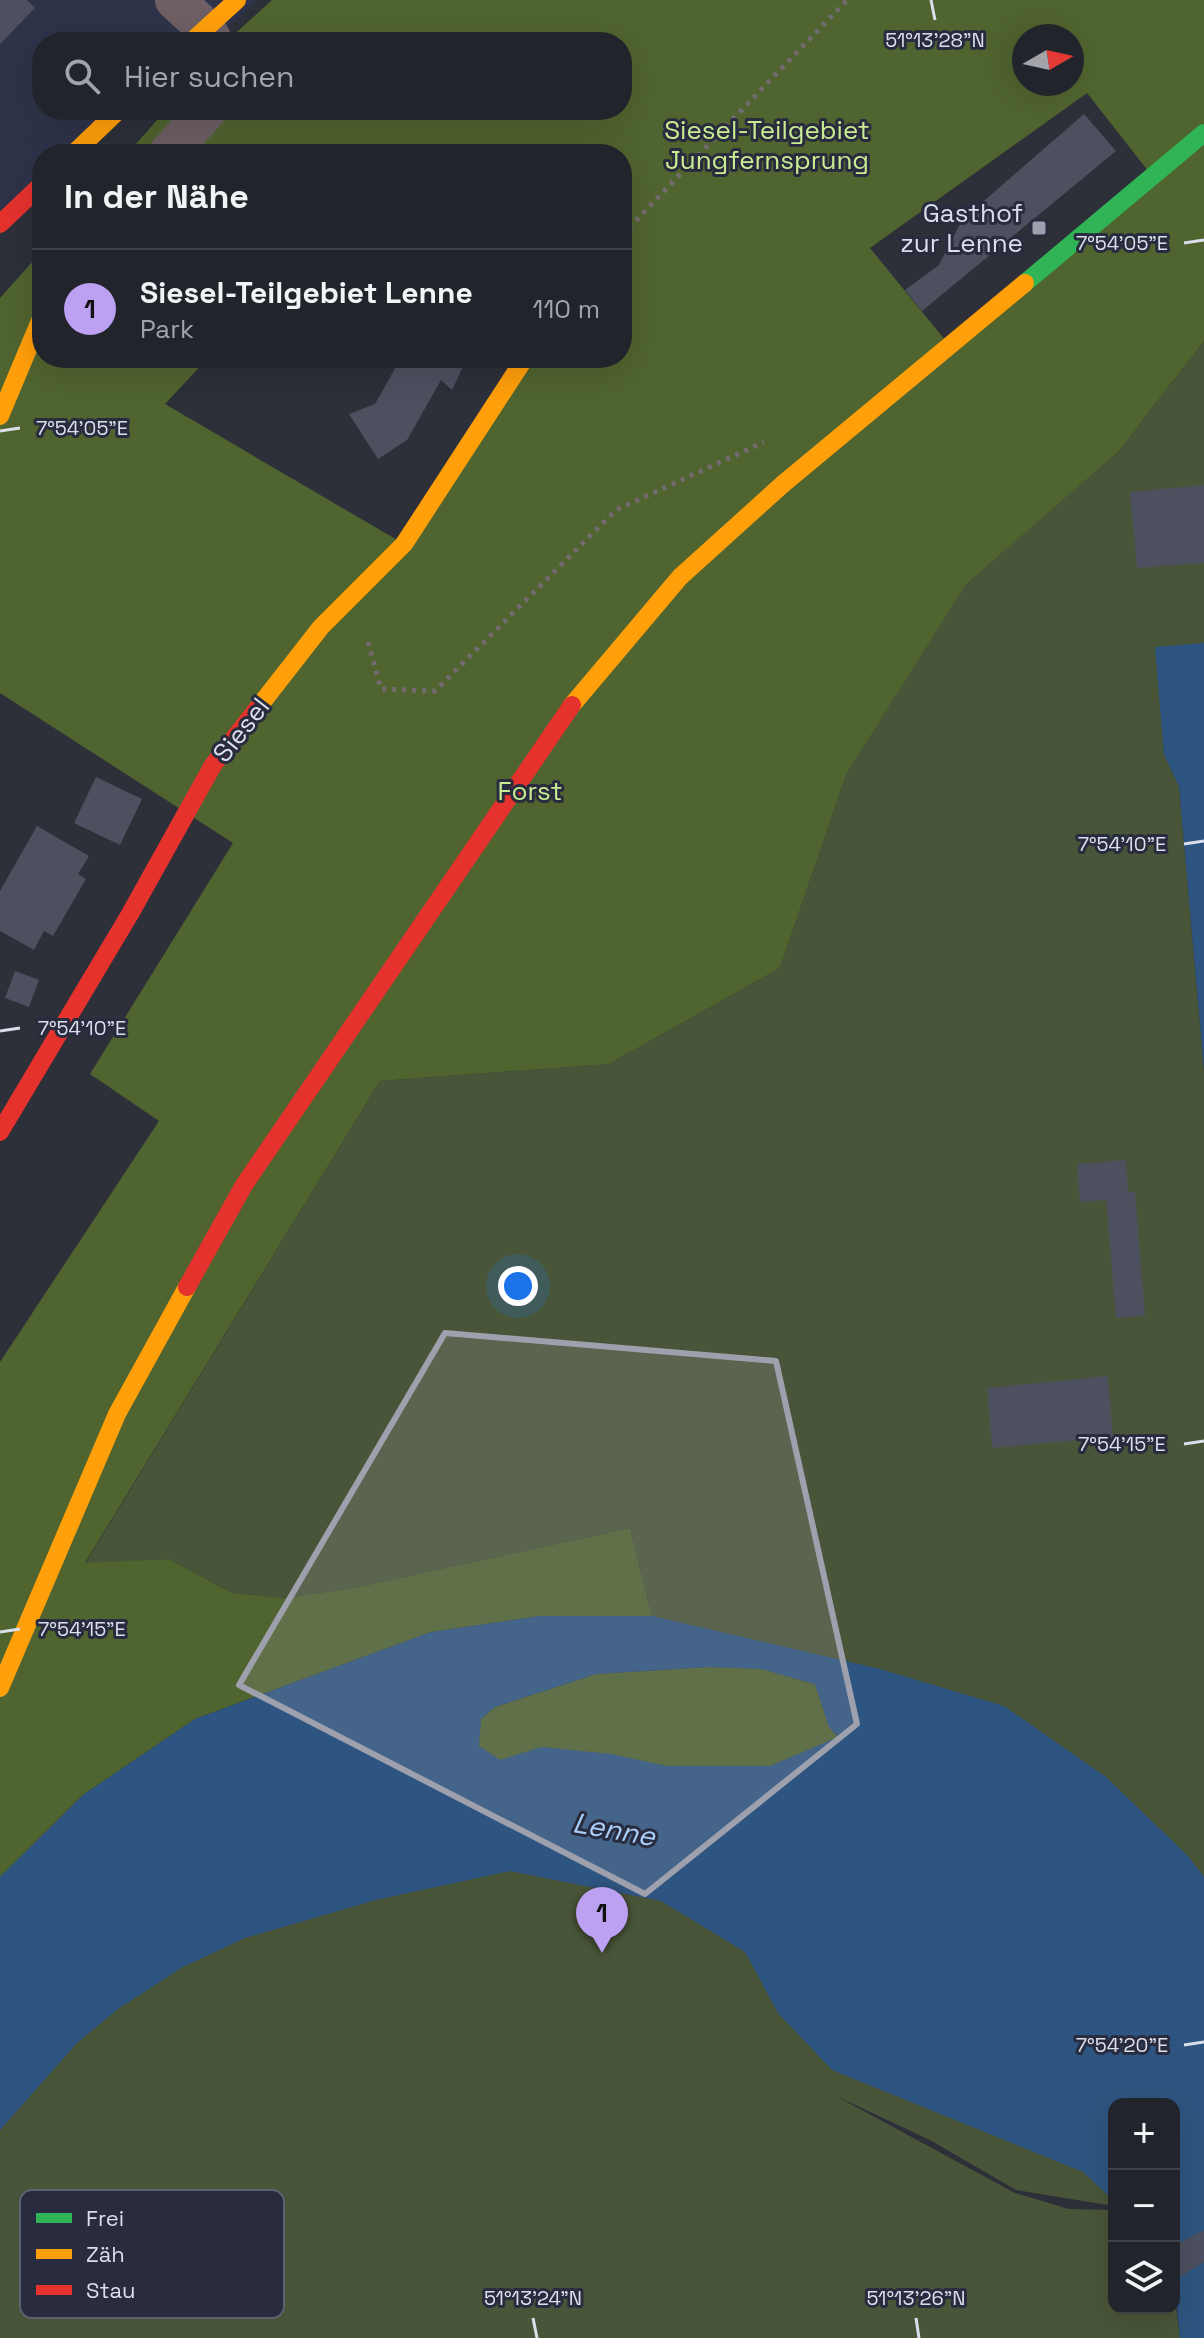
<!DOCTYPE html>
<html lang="de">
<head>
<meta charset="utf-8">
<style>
	body { margin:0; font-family:"Space Grotesk",sans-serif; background:#2e3037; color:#f1f3f6 }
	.controls { position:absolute; right:24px; bottom:24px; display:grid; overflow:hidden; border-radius:16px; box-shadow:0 8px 32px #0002 }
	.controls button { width:72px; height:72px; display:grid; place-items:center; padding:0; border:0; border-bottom:2px solid #3f4147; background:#22242b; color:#f1f3f6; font:40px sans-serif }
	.compass { position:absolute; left:1012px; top:24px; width:72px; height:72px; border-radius:50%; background:#22242b; box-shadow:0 8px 32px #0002; rotate:81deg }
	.you { position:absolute; left:518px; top:1286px; width:28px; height:28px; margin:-20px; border:6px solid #fff; border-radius:50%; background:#1a73e8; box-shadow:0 0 0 12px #1a73e833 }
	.badge { display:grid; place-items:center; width:52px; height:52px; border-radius:50%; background:#bca0f2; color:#111; font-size:26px; font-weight:700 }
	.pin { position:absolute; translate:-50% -66px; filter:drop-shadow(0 2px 4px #0008) }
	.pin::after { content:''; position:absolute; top:42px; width:28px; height:24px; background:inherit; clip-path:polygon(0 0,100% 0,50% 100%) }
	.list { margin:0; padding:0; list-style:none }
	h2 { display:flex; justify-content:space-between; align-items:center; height:104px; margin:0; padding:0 32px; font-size:34px }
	h2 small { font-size:26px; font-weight:400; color:#a2a4a9 }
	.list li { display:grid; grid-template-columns:52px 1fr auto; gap:24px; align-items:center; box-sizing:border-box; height:120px; padding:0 32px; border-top:2px solid #3f4147 }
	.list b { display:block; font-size:30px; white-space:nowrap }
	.list p { margin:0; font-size:26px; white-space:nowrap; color:#a2a4a9 }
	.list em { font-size:26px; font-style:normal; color:#a2a4a9 }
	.icon { flex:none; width:44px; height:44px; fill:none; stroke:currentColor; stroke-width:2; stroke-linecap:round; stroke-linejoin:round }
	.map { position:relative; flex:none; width:1204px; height:2338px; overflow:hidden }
	.search { position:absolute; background:#22242b; box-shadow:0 8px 32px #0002; left:32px; top:32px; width:600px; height:88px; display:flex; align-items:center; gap:20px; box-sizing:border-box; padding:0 28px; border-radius:32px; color:#a2a4a9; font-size:30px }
	.panel { position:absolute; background:#22242b; box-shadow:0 8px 32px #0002; left:32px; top:144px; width:600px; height:224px; border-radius:32px }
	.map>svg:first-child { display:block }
</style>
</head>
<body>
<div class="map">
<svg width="1204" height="2338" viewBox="0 0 1204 2338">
	<rect width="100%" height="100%" fill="#2d3039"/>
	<polygon fill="#2e3349" points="0,0 258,0 212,42 42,42 42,110 123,110 74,154 42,154 42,187 0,229"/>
	<polygon fill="#495538" points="1204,341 1204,643 1156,648 1164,755 1179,786 1204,1070 1204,2338 1174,2281 1174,2104 1114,2104 1114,2206 1016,2190 930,2140 834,2095 1015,2193 1069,2209 1114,2210 1114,2308 1174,2308 1174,2292 1180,2338 0,2338 0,1878 777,1646 652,1616 630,1528 358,1587 286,1598 232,1593 169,1559 85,1564 380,1081 609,1064 780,968 846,775 966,583 1118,452"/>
	<g fill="#50642f" fill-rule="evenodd">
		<path d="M272,0H1204V341L1118,452L966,584L846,775L780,968L609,1064L380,1081L85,1563L169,1559L232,1593L286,1598L358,1587L630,1528L652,1616H541L431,1632L195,1719L83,1795L0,1877V1362L159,1121L90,1074L233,843L0,693V298L42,251V358H208L165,404L404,544L525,358H622V154H127L166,110H622V42H226ZM1024,36H1072V84H1024ZM1087,93L1152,176L950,346L870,248Z"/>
		<polygon points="709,1667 761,1669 815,1685 829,1727 838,1738 770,1766 667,1766 611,1754 542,1747 501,1760 478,1746 481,1719 495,1707 596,1674"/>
	</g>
	<g fill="#2e5581" fill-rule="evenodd">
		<polygon points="1204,643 1204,1070 1179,786 1164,755 1155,647"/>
		<path d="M541,1616H652L880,1669L1004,1706L1106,1777L1188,1856L1204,1877V2230L1174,2246V2104H1114V2201L1083,2172L832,2070L778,2013L745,1952L661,1901L510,1871L376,1900L245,1938L183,1967L118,2009L77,2043L0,2130V1877L83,1795L195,1719L431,1632ZM709,1667L761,1669L815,1684L829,1727L838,1737L770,1766H667L611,1754L542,1747L500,1760L479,1746L481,1719L495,1707L596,1674Z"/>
		<polygon points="1204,2262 1204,2338 1180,2338 1174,2280"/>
	</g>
	<g fill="#4d505f">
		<polygon points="0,0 27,0 35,8 0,44"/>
		<polygon points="1084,114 1116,151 922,311 905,290 939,265 962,220"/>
		<polygon points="401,358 467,358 452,390 441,380 407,440 378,459 349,414 375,404"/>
		<polygon points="1204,485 1204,563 1137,568 1130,492"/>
		<polygon points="96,777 142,799 120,845 74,823"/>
		<polygon points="37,826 89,856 78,874 86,879 53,936 44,931 34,950 0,931 0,891"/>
		<polygon points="15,971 39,980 29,1007 5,998"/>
		<polygon points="1126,1160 1128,1192 1135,1192 1145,1316 1116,1318 1106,1200 1080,1202 1077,1164"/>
		<polygon points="1108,1376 1113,1437 992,1448 987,1388"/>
		<polygon points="1204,2230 1204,2262 1174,2280 1174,2246"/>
	</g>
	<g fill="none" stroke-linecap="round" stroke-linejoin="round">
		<g stroke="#736b70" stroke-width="5" stroke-dasharray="4 6" stroke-linecap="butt">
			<polyline points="622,235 847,0"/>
			<polyline points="368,642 381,689 435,691 616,510 764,442"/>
		</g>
		<g stroke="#6d5f64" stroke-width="40">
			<polyline points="175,0 205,28 213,42"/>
			<polyline points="168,154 207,110"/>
		</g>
		<polyline stroke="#30b455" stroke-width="18" points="1025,283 1204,133"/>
		<g stroke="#ff9f0a" stroke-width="18">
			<polyline points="191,42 237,0"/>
			<polyline points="73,154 119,110"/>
			<polyline points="0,416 42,316"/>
			<polyline points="572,705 680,577 783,484 1025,283"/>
			<polyline points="257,709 321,627 404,544 525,358"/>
			<polyline points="0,1688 117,1414 187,1287"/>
		</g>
		<g stroke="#e5322d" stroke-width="18">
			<polyline points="0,224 42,184"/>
			<polyline points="0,1132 130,914 213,765 257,709"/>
			<polyline points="187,1287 244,1185 572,705"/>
		</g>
	</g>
	<path fill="#9ea1ad" fill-opacity="0.2" stroke="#9ea1ad" stroke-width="6" stroke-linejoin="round" d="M445,1333L776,1361L857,1724L645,1894L239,1685Z"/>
	<path fill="none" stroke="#dbdeeb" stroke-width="3" d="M931,0L935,20M1184,243L1204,240M0,431L20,428M1184,844L1204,841M0,1031L20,1028M1184,1444L1204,1441M0,1632L20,1629M1184,2045L1204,2042M533,2318L537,2338M916,2318L919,2338"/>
	<rect fill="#9ea1ad" stroke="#282c3e" stroke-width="3" x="1031" y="220" width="16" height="16" rx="4"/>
	<g text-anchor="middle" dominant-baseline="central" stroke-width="6" stroke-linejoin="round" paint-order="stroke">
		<g font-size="26" fill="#c9ec92" stroke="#282c3e">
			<text x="767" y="130">Siesel-Teilgebiet<tspan x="767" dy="30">Jungfernsprung</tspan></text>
			<text x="530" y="791">Forst</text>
		</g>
		<g font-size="26" fill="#dbdeeb" stroke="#282c3e" text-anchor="end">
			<text x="1023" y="213">Gasthof<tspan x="1023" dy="30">zur Lenne</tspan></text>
		</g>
		<g font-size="26" fill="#dbdeeb" stroke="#282c3e">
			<text transform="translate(241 730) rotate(-52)">Siesel</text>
		</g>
		<g font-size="28" font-style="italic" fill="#a9cffa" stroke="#282c3e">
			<text transform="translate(614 1829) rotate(10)">Lenne</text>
		</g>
	</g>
	<rect x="20" y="2190" width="264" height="128" rx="12" fill="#282c3e" stroke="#5e6172" stroke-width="2"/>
	<rect x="36" y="2213" width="36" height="10" fill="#30b455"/>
	<rect x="36" y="2249" width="36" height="10" fill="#ff9f0a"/>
	<rect x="36" y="2285" width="36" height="10" fill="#e5322d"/>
	<g font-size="22" fill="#dbdeeb">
		<text x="86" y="2226">Frei</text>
		<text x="86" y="2262">Zäh</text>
		<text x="86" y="2298">Stau</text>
	</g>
	<g font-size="20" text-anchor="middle" fill="#dbdeeb" stroke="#282c3e" stroke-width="6" stroke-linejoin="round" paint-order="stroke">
		<text x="935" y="47">51°13'28"N</text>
		<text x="1122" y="250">7°54'05"E</text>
		<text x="82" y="435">7°54'05"E</text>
		<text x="1122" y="851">7°54'10"E</text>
		<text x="82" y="1035">7°54'10"E</text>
		<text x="1122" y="1451">7°54'15"E</text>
		<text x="82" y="1636">7°54'15"E</text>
		<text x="1122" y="2052">7°54'20"E</text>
		<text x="533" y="2305">51°13'24"N</text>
		<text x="916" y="2305">51°13'26"N</text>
	</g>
</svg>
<div class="controls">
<button>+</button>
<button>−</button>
<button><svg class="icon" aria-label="layers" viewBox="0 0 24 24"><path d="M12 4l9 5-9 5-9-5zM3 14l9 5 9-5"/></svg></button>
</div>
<svg class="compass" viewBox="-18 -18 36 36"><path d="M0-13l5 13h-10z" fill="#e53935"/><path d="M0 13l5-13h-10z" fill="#a2a4a9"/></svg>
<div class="you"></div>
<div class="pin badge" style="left:602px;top:1953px">1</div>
<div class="search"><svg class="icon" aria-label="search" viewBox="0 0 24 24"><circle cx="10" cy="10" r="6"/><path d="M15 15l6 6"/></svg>Hier suchen</div>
<section class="panel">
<h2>In der Nähe<small></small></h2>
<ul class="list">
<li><span class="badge">1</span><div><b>Siesel-Teilgebiet Lenne</b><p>Park</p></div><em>110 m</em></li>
</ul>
</section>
</div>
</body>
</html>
